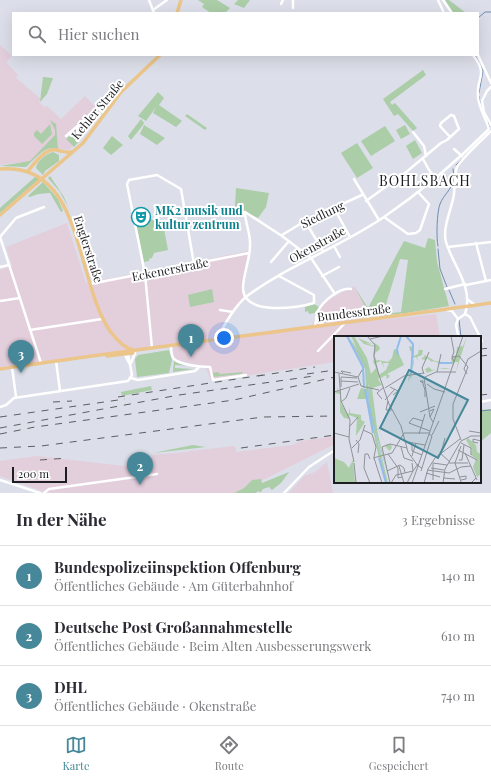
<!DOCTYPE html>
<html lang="de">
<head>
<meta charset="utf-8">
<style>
	body { margin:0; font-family:"Playfair Display",serif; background:#f2f2f3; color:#2b2b33 }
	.scale { position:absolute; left:12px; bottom:10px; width:55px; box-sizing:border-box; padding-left:4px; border:2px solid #1d1e21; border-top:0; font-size:11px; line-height:14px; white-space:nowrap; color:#1d1e21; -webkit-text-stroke:3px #fff; paint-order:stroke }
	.you { position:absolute; left:224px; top:338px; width:14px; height:14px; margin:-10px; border:3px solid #fff; border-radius:50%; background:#1a73e8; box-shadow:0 0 0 6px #1a73e833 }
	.badge { display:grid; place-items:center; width:26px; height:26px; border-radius:50%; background:#468899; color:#fff; font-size:13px; font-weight:700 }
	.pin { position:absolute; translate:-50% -33px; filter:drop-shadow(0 1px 2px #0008) }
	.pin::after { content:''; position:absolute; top:21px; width:14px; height:12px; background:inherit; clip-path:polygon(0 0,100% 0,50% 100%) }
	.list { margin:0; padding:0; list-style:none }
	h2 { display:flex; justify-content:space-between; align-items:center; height:52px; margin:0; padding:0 16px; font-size:17px }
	h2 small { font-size:13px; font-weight:400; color:#7c7c81 }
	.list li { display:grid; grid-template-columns:26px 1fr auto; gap:12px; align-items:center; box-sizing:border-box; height:60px; padding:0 16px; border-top:1px solid #e1e1e2 }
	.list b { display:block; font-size:15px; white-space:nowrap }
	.list p { margin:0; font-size:13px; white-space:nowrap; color:#7c7c81 }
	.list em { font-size:13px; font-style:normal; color:#7c7c81 }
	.icon { flex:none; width:22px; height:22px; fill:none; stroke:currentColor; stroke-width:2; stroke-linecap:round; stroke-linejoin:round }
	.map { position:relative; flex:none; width:491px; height:493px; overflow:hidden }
	.search { position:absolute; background:#fff; box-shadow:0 4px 16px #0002; left:12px; right:12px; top:12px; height:44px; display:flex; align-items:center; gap:10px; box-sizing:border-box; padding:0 14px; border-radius:0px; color:#7c7c81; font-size:15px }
	.sheet { height:232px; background:#fff }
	nav { display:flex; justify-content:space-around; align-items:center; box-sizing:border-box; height:56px; border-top:1px solid #e1e1e2; background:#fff; font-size:11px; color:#7c7c81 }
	nav a { display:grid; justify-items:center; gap:2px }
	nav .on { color:#468899 }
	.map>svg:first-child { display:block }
</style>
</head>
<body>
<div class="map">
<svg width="491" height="493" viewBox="0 0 491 493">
	<rect width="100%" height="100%" fill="#dcdfe9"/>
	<g fill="#e3cedc">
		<polygon points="0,45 12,56 6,62 18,75 16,78 41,99 39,102 44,107 47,106 61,119 85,96 97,108 65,137 73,146 69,150 50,148 43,151 33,161 0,165"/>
		<polygon points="67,223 86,283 248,251 242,287 243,297 216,338 312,325 319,308 330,299 354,286 373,321 436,314 440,337 335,337 335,362 219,380 211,380 205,367 174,359 172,345 0,367 0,270 12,266 6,247"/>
		<polygon points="335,436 335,444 261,481 261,479 252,480 244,488 234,493 47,493 0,476 0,461 37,456 124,466 152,464 151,455 162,454 188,452 190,451 235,446 236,452 292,445 302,441"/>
		<polygon points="327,462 333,493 289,493 304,476 315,472"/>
	</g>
	<g fill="#abcda7" fill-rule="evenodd">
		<polygon points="198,0 217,0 230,8 225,13 211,13 202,7 204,4"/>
		<polygon points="238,0 250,0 244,8 234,4"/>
		<polygon points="445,0 449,0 466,13 453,13"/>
		<polygon points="423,70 426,75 390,102 392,105 395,103 417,128 413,131 398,114 394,116 383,99"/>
		<polygon points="43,77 53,78 47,94 40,102"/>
		<polygon points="158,92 164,98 159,105 182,121 176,127 153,113 156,107 146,121 138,116"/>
		<polygon points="187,114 207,128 205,130 185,116"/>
		<polygon points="141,119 144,123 143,125 131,140 128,136"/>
		<path d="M50,120L56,124L58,149C45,144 35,159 26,167L0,166L30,161L55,135V130Z"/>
		<polygon points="50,124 52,134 42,144 34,136 34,133 37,130 41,134"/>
		<polygon points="144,125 165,138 157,145 140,134"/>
		<polygon points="405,125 410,134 401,139 396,130"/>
		<polygon points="385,126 395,141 371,156 361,141"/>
		<polygon points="75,131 82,138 74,147 66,139"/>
		<polygon points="112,136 123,145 111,155 103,148"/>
		<polygon points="415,140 422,153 413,159 406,146"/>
		<polygon points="357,143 373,168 357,178 341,153"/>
		<path d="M53,152L59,155V161L45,171L43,175L36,168C37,161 46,154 53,152Z"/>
		<polygon points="50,176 64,197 68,207 60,192 48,178"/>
		<polygon points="35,177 39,179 0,213 0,208"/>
		<polygon points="43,182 58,199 63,211 61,212 50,193 38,194 30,197 28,196"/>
		<polygon points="236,188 269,193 266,207 258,218 235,206"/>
		<polygon points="151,218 152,220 159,219 160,225 163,224 168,250 154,253 152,258 149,259 149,261 144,262 136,223"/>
		<path d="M428,238L435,240L437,262L449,306L406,313L323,322V320L363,316L369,314L354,286L368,308L404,241L425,248ZM400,259L408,260L401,312L383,314Z"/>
		<polygon points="212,289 214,302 190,307 188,295"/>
		<polygon points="314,304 319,307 315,313 309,314 308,311 305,312 305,307"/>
		<polygon points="169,350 172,360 169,373 137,377 135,359 138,355"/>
		<polygon points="174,360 194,366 175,365 175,368 194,369 173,372"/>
		<polygon points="218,372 220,374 243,372 241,374 213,377 212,373"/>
		<polygon points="151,386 152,390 122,396 121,392"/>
		<polygon points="491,409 491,433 480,442 480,410"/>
		<polygon points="193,445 206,447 153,453"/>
		<polygon points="289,472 281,483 272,490 269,487 263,489 260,493 259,491 255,493 234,493 244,488 252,480 261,479 262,483"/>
	</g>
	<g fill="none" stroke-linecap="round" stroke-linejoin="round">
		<g stroke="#6f8db0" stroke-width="1">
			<polyline points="478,18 485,12 491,12"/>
			<polyline points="475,55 483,71 479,93"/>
			<polyline points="479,96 480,103"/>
			<polyline points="488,122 490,130"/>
			<polyline points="456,165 464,157"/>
			<polyline points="453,169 454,176"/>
			<path d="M438,246C436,238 437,211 440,204C444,194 451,191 454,179"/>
			<polyline points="438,249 440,269 447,287"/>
			<polyline points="449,290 455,304"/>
			<polyline points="459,320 461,337"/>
			<polyline points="480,411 491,410"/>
		</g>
		<g stroke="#fff" stroke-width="2.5">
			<polyline points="149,0 154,13"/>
			<polyline points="438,0 444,13"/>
			<polyline points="443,0 452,13"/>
			<polyline points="281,4 283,0"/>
			<polyline points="293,8 293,0"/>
			<polyline points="153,10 167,0"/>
			<path d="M473,55C489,76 476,76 478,97C479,109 486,118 489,129"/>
			<polyline points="478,55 491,83"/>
			<polyline points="491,87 487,91 482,101 484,112 491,125"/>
			<polyline points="413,132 424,146 426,156"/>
			<polyline points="66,136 98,108 105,114"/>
			<polyline points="454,149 462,156"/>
			<polyline points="423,159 429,170 436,179"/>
			<polyline points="354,179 379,220"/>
			<polyline points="366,201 405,173 441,143 447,140 459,129 454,116 451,115 441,123 440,126 450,137"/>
			<polyline points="334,208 350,237"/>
			<path d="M245,212C245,223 251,234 250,246C250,260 243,274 243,289C245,316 298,308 314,303V295L279,276"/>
			<polyline points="245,212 282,236 311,258 335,294"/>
			<polyline points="384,217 408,234 416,233 420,230 429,204 418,192"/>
			<polyline points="305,221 323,251"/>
			<polyline points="282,235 305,221 362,195"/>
			<polyline points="0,237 41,363"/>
			<polyline points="0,237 16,218 44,207"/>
			<polyline points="476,243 486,281"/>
			<polyline points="334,246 340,257"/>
			<polyline points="448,247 491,242"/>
			<polyline points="271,262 289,241"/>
			<polyline points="0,267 9,265"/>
			<polyline points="322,276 339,267"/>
			<polyline points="90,284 249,253"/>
			<polyline points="466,285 491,280"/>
			<polyline points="445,289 465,284"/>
			<polyline points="467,299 475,305"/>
			<polyline points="0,301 20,298"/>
			<polyline points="220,310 233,312"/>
			<polyline points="447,310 452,311 458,319"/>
			<path d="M465,314C474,287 453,266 446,242C442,227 452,209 454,194C455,185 454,175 457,167C461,159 484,138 491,131"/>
			<polyline points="465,314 470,317 482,341"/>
			<polyline points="316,318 318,322 324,325"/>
			<path d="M315,327C316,321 316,316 318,311C323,301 340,287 351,289"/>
			<polyline points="30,330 102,319"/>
			<polyline points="458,335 456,325 458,319 465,314"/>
			<path d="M219,339C221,327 237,304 247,296C289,265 340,247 384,217C422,191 456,162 489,129"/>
			<path d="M171,346C171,350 171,356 174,359C180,365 201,367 210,367L213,380L246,375"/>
			<polyline points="152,348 145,274 127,184 129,180 157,175 181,189 194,264"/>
			<polyline points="318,351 345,323"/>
			<polyline points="125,355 129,363"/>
			<polyline points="56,361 60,391"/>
			<polyline points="131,363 135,353"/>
			<polyline points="12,367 16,397"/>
			<polyline points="131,378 138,380 195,371 199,367"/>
			<polyline points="480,402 491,400"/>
			<polyline points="0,407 6,405 14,398 128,381 132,375 128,354"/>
			<polyline points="0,480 40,493"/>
			<polyline points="44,493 49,489 157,474"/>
			<polyline points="284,493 309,467 335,450"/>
		</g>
		<g stroke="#ebc589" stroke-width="3.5">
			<polyline points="177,13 181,0"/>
			<path d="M0,169C84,161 75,281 110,331C116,339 124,348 133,350"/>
			<path d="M28,171C34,164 45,148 56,150C62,151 65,153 71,152"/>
			<polyline points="0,215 83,143 121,92 160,55"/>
			<polyline points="107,356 133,353"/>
			<path d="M0,369C163,345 327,326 491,303"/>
		</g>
		<g stroke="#5c5e63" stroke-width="1" stroke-dasharray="7 7" stroke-linecap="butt">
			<polyline points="480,349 491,348"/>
			<polyline points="480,356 491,355"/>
			<polyline points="307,374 335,370"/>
			<polyline points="258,376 315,367"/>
			<polyline points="480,395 491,394"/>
			<polyline points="118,397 263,375"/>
			<polyline points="53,402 72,401"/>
			<polyline points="0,417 125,399"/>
			<polyline points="0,428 179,395 314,376"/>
			<polyline points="0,434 35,427 234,400 335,377"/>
			<polyline points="0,448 41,446 263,417 335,416"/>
			<polyline points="241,448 335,435"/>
			<polyline points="40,460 68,458"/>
		</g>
	</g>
	<defs>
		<g id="theatre-ring" transform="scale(1)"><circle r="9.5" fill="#fff" stroke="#0f9aa8" stroke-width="1.5"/><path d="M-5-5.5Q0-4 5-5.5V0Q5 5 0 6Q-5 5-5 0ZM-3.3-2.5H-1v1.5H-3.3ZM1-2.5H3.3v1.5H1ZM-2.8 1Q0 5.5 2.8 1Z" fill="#0f9aa8"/></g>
	</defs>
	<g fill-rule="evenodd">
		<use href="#theatre-ring" x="141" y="217"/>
	</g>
	<g text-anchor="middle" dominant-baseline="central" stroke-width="4" stroke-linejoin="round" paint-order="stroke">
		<g font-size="12" fill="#1d1e21" stroke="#fff">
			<text transform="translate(97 109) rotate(-50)">Kehler Straße</text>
			<text transform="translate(322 214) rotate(-26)">Siedlung</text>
			<text transform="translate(317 244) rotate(-29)">Okenstraße</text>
			<text transform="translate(89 249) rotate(72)">Englerstraße</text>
			<text transform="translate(170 269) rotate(-11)">Eckenerstraße</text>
			<text transform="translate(354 312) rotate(-7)">Bundesstraße</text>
		</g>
		<g font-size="12" font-weight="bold" fill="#0d838f" stroke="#fff" text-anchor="start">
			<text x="155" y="210">MK2 musik und<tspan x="155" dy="14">kultur zentrum</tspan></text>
		</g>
		<g font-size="14" letter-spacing="1" fill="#1d1e21" stroke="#fff">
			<text x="425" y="180">BOHLSBACH</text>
		</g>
	</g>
	<g transform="translate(334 336)">
		<rect width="147" height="147" fill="#dcdfe9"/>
		<path d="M14,0L23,13L17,0H20L33,22L37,38L42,32L39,25L40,24L39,18L41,11L30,8L24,2L38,8L31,7L41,10L39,6L45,10L46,13L40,18L41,25V21L43,25L44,24L54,26L58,22L60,13L63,14L70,29L53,38L56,40L53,43L52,39L47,42L45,39L52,34L55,27H49L50,32L47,25L42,27L46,41L44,43L48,49L38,52L43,92L47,98L51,109L57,108L58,112L55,115L57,117L52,111L45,94H43L56,147L36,76L33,31L35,71L54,147H52L45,123L35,75L32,55V63H23L27,52L32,53L31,33ZM72,0L80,8V20L84,18L86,6L85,14H89L88,19L83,21L84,25L82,21L79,22L80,27L78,33L77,35L78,46L77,40L74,46L75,40L72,39L77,37L76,35L79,27L78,22L79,21L77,15H72H76L75,10L78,11L79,8ZM133,0L122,36L124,26H121L117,33H103L93,37L91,33L95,31L98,34L111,32L117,33L119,28L105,27L99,25L98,26L93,22L91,27L92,24L87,23L91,20L89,18L101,25L118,27L117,22L122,19L123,11L129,10ZM4,50V55H6L7,67L13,78L15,77V76L16,71V77L27,79V84L31,86L22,100L23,82L15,79L16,83L10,82L6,76V58L0,57L3,56ZM134,102L142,109L143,116L147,118V138L143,141L139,131L142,123L137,119L138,114L132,104ZM19,120L16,130L19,124L21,147H0V122L10,126L15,132Z" fill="#abcda7"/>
		<path d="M16,0L32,30L36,71L54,147L35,71L32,31Z" fill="#92bced"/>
		<path fill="none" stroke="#92bced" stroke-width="2" d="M13,0L29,31L30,52M72,0L79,8L77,38M64,19L63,13L67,0M105,27H118M31,53L39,97M45,122L52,147"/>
		<path fill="none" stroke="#909299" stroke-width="1" d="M33,0L41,9L40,21L44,36L55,68L67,90L74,116L84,130M117,0L120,16L118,21M36,3L49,0M120,26L118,21L125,20L134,31L119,68V83L127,104M28,34L24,41L27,50L45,54M0,36L24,41M103,36L107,18M9,37L7,35L17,37M5,38L7,65L16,84L15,103L20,126M90,38L88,32L95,16M133,38L130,33L134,23L147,15M91,41L102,36H122M90,42L96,81L99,86M7,45L24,46M89,47L86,45H89V48L91,54V61M93,48L100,53L111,56M7,51V41L23,42M56,51L64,55L59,59M51,52L70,40L90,37M0,56L25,48M48,63L43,57L50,51M51,64L61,53M54,65L52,74H58M7,66L12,62L16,52M86,76L101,70M96,81L100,73L96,75M89,85L79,82L75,87L96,95M16,90L24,81M29,94L38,98L42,111L40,121M135,95L147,97M0,97L15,101M85,98L91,78M98,99L105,85M22,104L25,108L24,117M74,106L91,109M78,107V115L88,119M127,107L137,112V119M144,107L139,106V103L147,105M127,110L121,127L127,146M67,111L70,122L79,125M18,112L26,104L31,89M124,114L143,124M106,117L116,126M107,117L111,102M131,117L143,144M54,118L64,132V142L68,141M78,120L82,107M39,122L58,117L70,97H95M40,122L48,147M36,123L34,118H31L30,132L36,147M125,124H128L130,109M20,127L22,147M99,127V144M99,127L113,129M115,127H134M65,130L70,147M84,130L129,0M97,132L110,134M93,134L115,137L127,131L137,130M53,135L66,129L70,132L71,137M87,135L98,100L95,98M92,137L106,141M126,141L132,140V143L127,144M109,142L121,143M56,147L48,111L56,108L73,112M57,147L62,139L79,135L84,128M73,147L79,135L78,127M78,147L84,130L88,132M90,147L94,133L101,122L126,103M109,147L111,133L127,105L137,100H147M132,147H137L142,142"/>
		<path fill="#468899" fill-opacity="0.15" stroke="#468899" stroke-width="2" d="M75,34L134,64L104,122L46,92Z"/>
		<rect width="147" height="147" fill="none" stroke="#1d1e21" stroke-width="2"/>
	</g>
</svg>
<div class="scale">200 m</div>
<div class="you"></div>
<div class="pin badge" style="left:191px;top:357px">1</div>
<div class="pin badge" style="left:140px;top:485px">2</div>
<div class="pin badge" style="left:21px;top:373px">3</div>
<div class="search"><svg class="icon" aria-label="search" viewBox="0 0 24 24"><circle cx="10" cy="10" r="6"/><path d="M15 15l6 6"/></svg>Hier suchen</div>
</div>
<section class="sheet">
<h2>In der Nähe<small>3 Ergebnisse</small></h2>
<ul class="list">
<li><span class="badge">1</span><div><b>Bundespolizeiinspektion Offenburg</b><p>Öffentliches Gebäude · Am Güterbahnhof</p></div><em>140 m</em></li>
<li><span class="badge">2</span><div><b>Deutsche Post Großannahmestelle</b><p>Öffentliches Gebäude · Beim Alten Ausbesserungswerk</p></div><em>610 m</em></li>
<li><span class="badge">3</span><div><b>DHL</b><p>Öffentliches Gebäude · Okenstraße</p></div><em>740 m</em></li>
</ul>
</section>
<nav>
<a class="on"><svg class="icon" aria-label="map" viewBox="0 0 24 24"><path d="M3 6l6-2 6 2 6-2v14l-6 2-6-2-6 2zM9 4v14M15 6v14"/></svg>Karte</a>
<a><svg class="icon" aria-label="directions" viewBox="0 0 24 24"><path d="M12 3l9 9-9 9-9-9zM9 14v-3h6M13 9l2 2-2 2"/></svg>Route</a>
<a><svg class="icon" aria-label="saved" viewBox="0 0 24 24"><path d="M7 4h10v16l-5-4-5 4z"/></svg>Gespeichert</a>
</nav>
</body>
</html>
